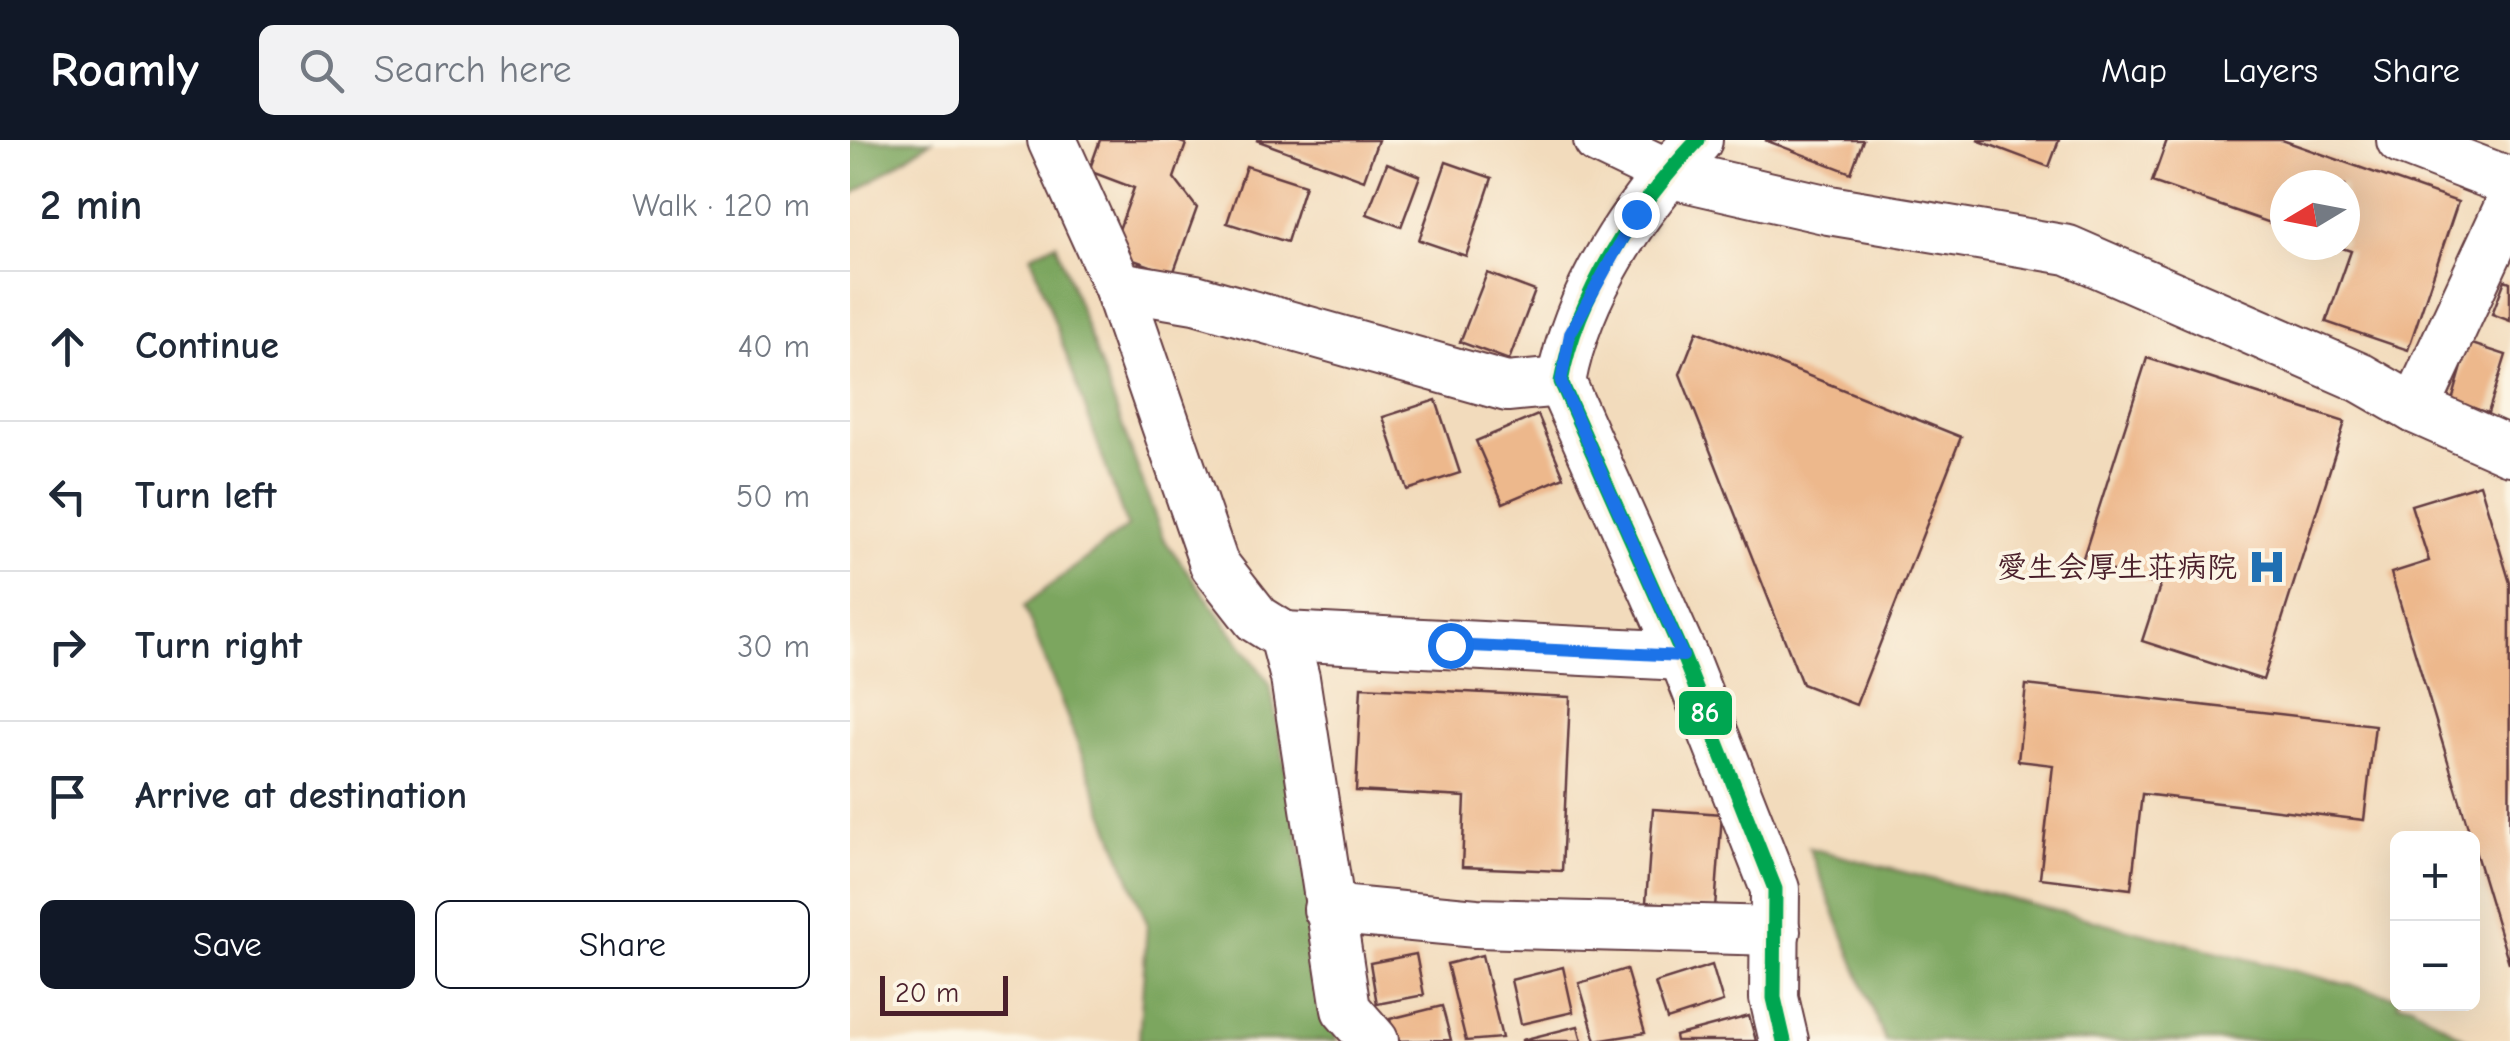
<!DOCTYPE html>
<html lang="en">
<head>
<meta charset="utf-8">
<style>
	body { margin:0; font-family:"Comic Neue","Klee One",sans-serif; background:#f2f2f3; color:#1f2937 }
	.controls { position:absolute; right:30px; bottom:30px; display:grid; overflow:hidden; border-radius:15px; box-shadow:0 10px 40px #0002 }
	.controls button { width:90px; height:90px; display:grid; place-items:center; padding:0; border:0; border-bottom:2px solid #e0e1e3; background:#fff; color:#1f2937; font:50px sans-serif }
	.compass { position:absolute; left:1420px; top:30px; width:90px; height:90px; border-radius:50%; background:#fff; box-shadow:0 10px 40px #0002; rotate:260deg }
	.scale { position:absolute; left:30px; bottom:25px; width:128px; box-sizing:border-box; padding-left:10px; border:5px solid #4a1f2b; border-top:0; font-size:28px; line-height:35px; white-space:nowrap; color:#4a1f2b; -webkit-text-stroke:8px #fcf5e5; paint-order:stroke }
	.stop { position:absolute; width:30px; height:30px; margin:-22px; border:8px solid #1a73e8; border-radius:50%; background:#fff }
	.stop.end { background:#1a73e8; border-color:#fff; box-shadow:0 2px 10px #0008 }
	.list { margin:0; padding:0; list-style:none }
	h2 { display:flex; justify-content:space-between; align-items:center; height:130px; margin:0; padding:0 40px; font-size:42px }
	h2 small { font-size:32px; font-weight:400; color:#747a83 }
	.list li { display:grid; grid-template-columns:65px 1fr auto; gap:30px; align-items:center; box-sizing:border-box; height:150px; padding:0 40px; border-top:2px solid #e0e1e3 }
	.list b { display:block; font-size:38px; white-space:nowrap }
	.list em { font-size:32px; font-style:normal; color:#747a83 }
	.actions { display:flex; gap:20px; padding:30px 40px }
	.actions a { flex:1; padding:22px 0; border:2px solid #111827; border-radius:15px; text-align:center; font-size:35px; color:#111827 }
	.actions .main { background:#111827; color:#fff }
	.icon { flex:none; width:55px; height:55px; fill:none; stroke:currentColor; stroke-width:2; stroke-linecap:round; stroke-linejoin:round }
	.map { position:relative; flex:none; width:1660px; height:901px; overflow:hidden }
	header { display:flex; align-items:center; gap:60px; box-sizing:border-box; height:140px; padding:0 50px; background:#111827; color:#fff }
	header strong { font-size:48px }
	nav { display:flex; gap:55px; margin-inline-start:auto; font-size:35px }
	.search { width:700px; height:90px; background:#f2f2f3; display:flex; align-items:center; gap:25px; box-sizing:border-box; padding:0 35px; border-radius:15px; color:#747a83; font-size:38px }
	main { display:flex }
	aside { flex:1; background:#fff }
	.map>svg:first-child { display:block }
</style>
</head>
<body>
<header>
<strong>Roamly</strong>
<div class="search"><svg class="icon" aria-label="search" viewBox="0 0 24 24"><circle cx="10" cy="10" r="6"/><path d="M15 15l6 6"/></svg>Search here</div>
<nav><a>Map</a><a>Layers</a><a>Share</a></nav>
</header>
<main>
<aside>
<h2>2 min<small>Walk · 120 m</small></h2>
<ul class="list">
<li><svg class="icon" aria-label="ahead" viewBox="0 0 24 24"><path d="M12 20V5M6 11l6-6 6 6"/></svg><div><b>Continue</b></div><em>40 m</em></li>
<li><svg class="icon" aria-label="left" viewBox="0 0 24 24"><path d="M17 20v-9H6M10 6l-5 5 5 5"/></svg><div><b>Turn left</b></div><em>50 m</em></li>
<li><svg class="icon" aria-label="right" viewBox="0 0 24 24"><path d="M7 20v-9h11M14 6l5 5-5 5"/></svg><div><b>Turn right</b></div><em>30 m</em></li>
<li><svg class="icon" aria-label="arrive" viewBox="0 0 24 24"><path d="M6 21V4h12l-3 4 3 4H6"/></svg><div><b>Arrive at destination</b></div></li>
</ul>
<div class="actions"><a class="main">Save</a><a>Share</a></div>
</aside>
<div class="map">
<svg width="1660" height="901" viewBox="0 0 1660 901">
	<rect width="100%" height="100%" fill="#fcf5e5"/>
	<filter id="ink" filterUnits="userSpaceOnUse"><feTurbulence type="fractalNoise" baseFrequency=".01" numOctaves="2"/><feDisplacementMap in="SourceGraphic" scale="20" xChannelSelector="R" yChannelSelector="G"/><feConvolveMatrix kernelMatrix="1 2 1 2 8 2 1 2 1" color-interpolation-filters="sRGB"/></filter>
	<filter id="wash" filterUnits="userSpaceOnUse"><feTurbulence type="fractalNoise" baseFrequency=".0048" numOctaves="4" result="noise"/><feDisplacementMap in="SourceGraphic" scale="40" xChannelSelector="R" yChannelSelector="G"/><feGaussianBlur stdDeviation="2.25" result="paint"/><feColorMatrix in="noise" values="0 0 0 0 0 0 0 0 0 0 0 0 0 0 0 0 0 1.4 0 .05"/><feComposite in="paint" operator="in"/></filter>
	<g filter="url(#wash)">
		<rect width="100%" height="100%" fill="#f2dbbc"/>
		<g fill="#7ca65e" stroke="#636244" stroke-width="2.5">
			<polygon points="0,0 82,0 0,56"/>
			<polygon points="206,103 313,398 420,544 487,901 289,901 297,783 174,466 277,387 181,115"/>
			<polygon points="959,708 1547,857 1548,864 1560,864 1619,901 1035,901"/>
		</g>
		<g id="blocks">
			<g fill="#edb88c">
				<polygon points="250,0 324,0 336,4 324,38 347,68 323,134 261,112 284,48 239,31"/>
				<polygon points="406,0 528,0 514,40"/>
				<polygon points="915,0 1013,0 1001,33"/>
				<polygon points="1127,0 1209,0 1199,27"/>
				<polygon points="1317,0 1432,0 1608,62 1558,210 1476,182 1501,111 1486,106 1495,105 1495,45 1435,45 1435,88 1302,42"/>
				<polygon points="596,22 642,38 616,116 569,100"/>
				<polygon points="537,23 570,36 551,87 517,74"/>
				<polygon points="396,26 455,45 437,102 377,83"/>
				<polygon points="637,133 685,151 659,220 610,202"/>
				<polygon points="1655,140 1660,142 1660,181 1642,174"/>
				<polygon points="847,191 1111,297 1006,565 952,544 830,234"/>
				<polygon points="1619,203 1656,215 1638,273 1602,261"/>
				<polygon points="1297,218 1495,282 1413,540 1292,501 1310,446 1232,421"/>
				<polygon points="586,260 610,333 557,350 533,277"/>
				<polygon points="688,275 714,337 653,363 626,301"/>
				<polygon points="1630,344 1660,443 1659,823 1541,433 1579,421 1561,365"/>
				<polygon points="1176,545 1525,585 1514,680 1292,654 1281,749 1190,738 1203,625 1168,621"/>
				<polygon points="511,547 720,557 712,731 612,727 615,657 506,651"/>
				<polygon points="803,669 872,674 865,768 796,762"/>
				<polygon points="566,814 574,855 527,864 520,823"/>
				<polygon points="632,815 652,898 616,901 597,824"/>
				<polygon points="862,825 873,862 817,880 805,843"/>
				<polygon points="713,827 723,872 671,884 661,840"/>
				<polygon points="776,829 795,893 746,901 729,843"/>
				<polygon points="592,866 601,900 545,901 540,879"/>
				<polygon points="899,876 906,901 826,901 825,896"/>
				<polygon points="728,886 732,901 672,901 672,900"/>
			</g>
		</g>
	</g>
	<g filter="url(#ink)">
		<use href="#blocks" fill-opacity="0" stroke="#633b41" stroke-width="2.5"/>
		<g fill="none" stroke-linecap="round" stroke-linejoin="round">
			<g stroke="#633b41" stroke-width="52">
				<g id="minor">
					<polyline points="202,0 268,146 364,424 407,479 434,496 445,538 496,869 524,901"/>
					<polyline points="748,0 817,33 979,70 1218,110 1511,238 1565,269 1660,311"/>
					<path d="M848,0C785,67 728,151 711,242L833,516L925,749L924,858L934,901"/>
					<polyline points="1551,0 1660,42"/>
					<polyline points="268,146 345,159 657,247 711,242"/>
					<polyline points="1565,269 1660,64"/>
					<polyline points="434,496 833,516"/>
					<polyline points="478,769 626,783 926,791"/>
				</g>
			</g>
			<use href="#minor" stroke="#fff" stroke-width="48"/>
			<g stroke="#fcf5e5" stroke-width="22">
				<path id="bus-1" d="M848,0C785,67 728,151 711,242L833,516L925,749L924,858L934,901"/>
			</g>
			<use href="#bus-1" stroke="#00a651" stroke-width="15"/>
		</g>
	</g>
	<g fill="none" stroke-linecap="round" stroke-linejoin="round" filter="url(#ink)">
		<polyline stroke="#1a73e8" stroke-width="12" points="600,505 833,516 711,242 720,194 786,74"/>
	</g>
	<defs>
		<g id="hospital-bare" transform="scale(3)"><path d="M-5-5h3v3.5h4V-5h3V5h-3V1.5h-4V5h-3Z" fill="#1f6fb2" stroke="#fcf5e5" stroke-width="2.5" paint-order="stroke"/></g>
	</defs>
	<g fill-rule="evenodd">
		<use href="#hospital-bare" x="1417" y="427"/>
	</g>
	<g text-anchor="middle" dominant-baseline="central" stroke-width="8" stroke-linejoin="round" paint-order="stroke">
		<g font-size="30" font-weight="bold" fill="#4a1f2b" stroke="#fcf5e5" text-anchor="end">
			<text x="1387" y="427">愛生会厚生荘病院</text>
		</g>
	</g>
	<rect stroke="#fcf5e5" stroke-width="4" x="827" y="549" width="57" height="48" rx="10" fill="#00a651"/>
	<g font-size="28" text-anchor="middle" font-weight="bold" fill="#fff">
		<text x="855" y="582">86</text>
	</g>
</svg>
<div class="controls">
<button>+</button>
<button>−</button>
</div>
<svg class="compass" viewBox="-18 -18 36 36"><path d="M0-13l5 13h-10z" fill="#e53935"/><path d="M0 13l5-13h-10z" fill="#747a83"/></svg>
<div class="scale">20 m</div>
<div class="stop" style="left:600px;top:505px"></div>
<div class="stop end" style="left:786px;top:74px"></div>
</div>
</main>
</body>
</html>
